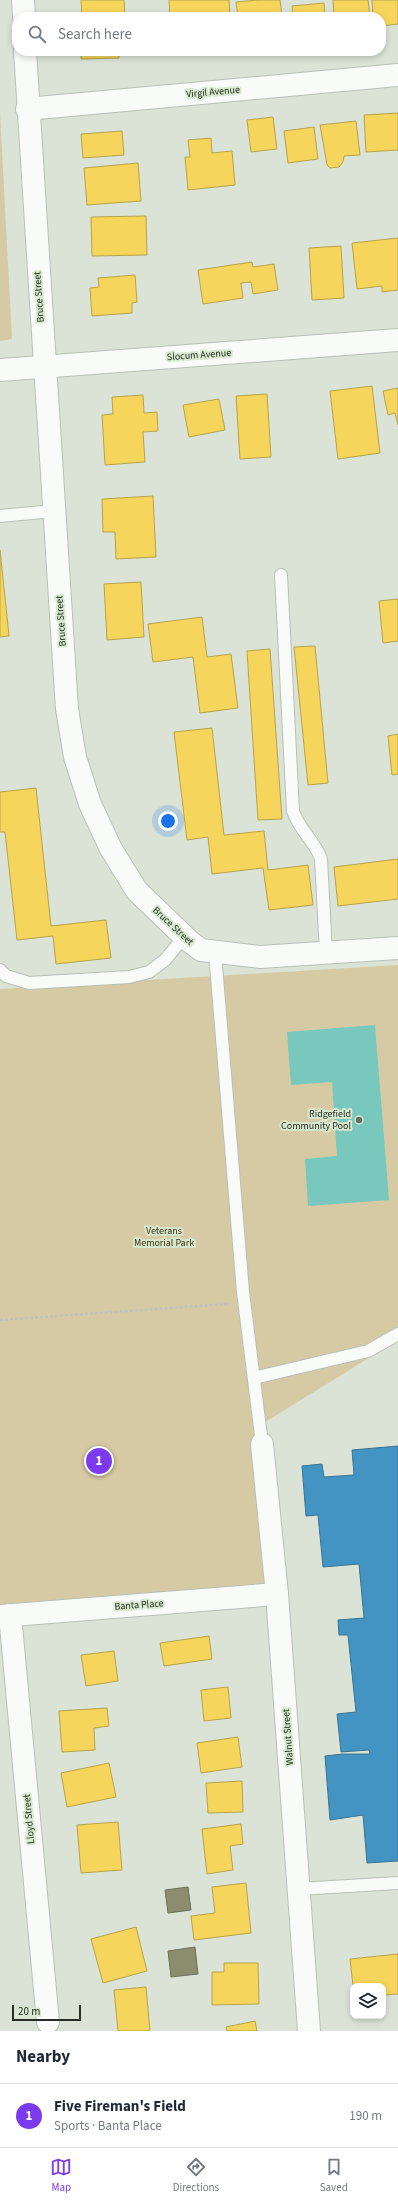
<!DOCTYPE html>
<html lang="en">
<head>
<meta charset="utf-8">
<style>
	body { margin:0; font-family:"Source Sans 3",sans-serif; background:#f2f2f3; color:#1f2937 }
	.controls { position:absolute; right:12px; bottom:12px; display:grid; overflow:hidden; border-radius:8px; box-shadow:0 2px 6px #0003 }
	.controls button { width:36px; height:36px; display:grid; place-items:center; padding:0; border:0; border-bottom:1px solid #e0e1e3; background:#fff; color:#1f2937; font:20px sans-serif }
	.scale { position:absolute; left:12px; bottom:10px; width:69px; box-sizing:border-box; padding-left:4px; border:2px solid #272d24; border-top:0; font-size:11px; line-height:14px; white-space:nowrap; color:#272d24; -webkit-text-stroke:3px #d8e9d0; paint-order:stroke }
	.you { position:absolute; left:168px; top:821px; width:14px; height:14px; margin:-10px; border:3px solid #fff; border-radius:50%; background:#1a73e8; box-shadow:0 0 0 6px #1a73e833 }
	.badge { display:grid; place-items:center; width:26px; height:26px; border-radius:50%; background:#7c3aed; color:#fff; font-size:13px; font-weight:700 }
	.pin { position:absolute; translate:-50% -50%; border:2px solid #fff; box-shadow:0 1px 4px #0006 }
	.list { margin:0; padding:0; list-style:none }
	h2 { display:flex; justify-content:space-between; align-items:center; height:52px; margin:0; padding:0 16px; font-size:17px }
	h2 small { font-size:13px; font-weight:400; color:#747a83 }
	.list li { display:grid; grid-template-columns:26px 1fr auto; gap:12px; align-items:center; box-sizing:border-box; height:64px; padding:0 16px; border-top:1px solid #e0e1e3 }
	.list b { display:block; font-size:15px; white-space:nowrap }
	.list p { margin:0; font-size:13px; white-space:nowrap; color:#747a83 }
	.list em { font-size:13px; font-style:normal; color:#747a83 }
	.icon { flex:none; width:22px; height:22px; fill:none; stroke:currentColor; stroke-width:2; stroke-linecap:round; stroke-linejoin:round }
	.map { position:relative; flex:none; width:398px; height:2031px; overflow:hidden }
	.search { position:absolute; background:#fff; box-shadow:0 2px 6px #0003; left:12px; right:12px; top:12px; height:44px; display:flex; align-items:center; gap:10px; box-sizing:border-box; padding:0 14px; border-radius:16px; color:#747a83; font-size:15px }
	.sheet { height:116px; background:#fff }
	nav { display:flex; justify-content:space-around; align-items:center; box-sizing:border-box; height:56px; border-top:1px solid #e0e1e3; background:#fff; font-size:11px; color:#747a83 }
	nav a { display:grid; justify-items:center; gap:2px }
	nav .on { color:#7c3aed }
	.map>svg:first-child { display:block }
</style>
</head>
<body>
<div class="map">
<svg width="398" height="2031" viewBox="0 0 398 2031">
	<rect width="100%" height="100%" fill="#dae3d6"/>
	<g fill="#d6caa4">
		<polygon points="0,113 12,339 0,341"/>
		<polygon points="398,965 398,1340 262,1424 277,1594 0,1620 0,989"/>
	</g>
	<polygon fill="#79c8be" points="375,1025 389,1200 308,1206 305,1159 337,1156 332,1082 291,1085 287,1032"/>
	<g fill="#f6d55c" stroke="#b8a34b">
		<polygon points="81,0 124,0 125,17 82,17"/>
		<polygon points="169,0 229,0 230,17 170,17"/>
		<polygon points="258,0 280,0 282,17 238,17 236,2"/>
		<polygon points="333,0 368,0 370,17 334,17"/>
		<polygon points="372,0 398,0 398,24 381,26 381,17 373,17"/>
		<polygon points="324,3 325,17 293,17 292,6"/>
		<polygon points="81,51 119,51 119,58 81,59"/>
		<polygon points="398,113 398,150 366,152 364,115"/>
		<polygon points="273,117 277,149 251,152 247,120"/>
		<polygon points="356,121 360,155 344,156 343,162 339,167 330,168 327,165 320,125"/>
		<polygon points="314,127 318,159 288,163 284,131"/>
		<polygon points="122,131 124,155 83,158 81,134"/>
		<polygon points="211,138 212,153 232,151 235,185 188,190 185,157 190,157 188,140"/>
		<polygon points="138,163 141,201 87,205 84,168"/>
		<polygon points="146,216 147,255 92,256 91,217"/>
		<polygon points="398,238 398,290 382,292 382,286 357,289 352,243"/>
		<polygon points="341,246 344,298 312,300 309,248"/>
		<polygon points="252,262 253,267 274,264 278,290 253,294 251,282 241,283 243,298 203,304 198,270"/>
		<polygon points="135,275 137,302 132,303 132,313 92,316 90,288 99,287 98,278"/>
		<polygon points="372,386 380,453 338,459 330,391"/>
		<polygon points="398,388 398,425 395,413 388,415 383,391"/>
		<polygon points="267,394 271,457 240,459 236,396"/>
		<polygon points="143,395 144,413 157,412 158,431 143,432 145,462 105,465 102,415 113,414 112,397"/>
		<polygon points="219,399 225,430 189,437 183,405"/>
		<polygon points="153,496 156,557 116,559 115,532 103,532 102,499"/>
		<polygon points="0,550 9,636 0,637"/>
		<polygon points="141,582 144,637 107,640 104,584"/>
		<polygon points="398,599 398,641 383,643 379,601"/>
		<polygon points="202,617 207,657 231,654 238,708 200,713 193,657 153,662 148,624"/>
		<polygon points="315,646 328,783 308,785 294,647"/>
		<polygon points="270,649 282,819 258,820 247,651"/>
		<polygon points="212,728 224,835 264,831 268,870 308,865 313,905 269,910 263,868 212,874 208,837 187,840 174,732"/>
		<polygon points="398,734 398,774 392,775 388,736"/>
		<polygon points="36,788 51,926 106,920 111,958 56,964 53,936 17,940 5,832 0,832 0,792"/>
		<polygon points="398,859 398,899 338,906 334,867"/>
		<polygon points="209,1636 212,1659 164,1666 160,1643"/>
		<polygon points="114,1651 118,1681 86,1686 81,1655"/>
		<polygon points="228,1687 231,1718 204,1721 201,1690"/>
		<polygon points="107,1708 109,1726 94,1728 95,1750 62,1752 59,1711"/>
		<polygon points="238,1737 242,1767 201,1773 197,1743"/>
		<polygon points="109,1763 116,1797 67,1807 61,1773"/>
		<polygon points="242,1781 243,1812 208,1813 206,1783"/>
		<polygon points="118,1822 122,1870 81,1873 77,1825"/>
		<polygon points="241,1824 243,1844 230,1846 233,1870 207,1874 202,1829"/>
		<polygon points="246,1883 251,1933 194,1940 191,1916 215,1913 212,1887"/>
		<polygon points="136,1927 147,1971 103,1983 91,1939"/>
		<polygon points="398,1954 398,1994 383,1995 383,1986 353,1986 350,1959"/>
		<polygon points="224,1963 258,1963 259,2004 212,2005 212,1972 224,1972"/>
		<polygon points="146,1987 150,2031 118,2031 114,1990"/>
		<polygon points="255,2021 257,2031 227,2031 226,2027"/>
	</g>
	<polygon fill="#4393c3" stroke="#3b7493" points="398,1446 398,1861 367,1863 363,1815 330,1820 325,1756 342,1754 370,1754 369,1750 341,1752 337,1714 356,1712 348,1635 339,1635 338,1620 364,1618 359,1564 323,1567 318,1515 306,1516 302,1466 322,1464 324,1477 354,1475 352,1450"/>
	<g fill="#8c8c6e" stroke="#6e7058">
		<polygon points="188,1887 191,1910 168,1913 165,1890"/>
		<polygon points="195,1947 198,1974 171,1977 168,1951"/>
	</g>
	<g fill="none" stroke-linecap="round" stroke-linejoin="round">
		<g stroke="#b9c0b6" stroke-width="14">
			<g id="lane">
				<polyline points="0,516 53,511"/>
				<path d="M281,575L293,811C299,830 315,841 321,859L326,953"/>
				<polyline points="215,953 243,1292 262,1444"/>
				<polyline points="0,970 6,976 29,983 129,977 149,972 165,960 184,937"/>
				<polyline points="254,1378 368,1351 398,1334"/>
				<polyline points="299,1889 398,1883"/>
			</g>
		</g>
		<g stroke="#b9c0b6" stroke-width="24">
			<g id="street">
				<polyline points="23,0 24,17"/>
				<polyline points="25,51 67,709 75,757 90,804 111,849 137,891 189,941 201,950 260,957 398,948"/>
				<polyline points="27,109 398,75"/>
				<polyline points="0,370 398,340"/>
				<polyline points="262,1444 277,1594 309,2031"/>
				<polyline points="10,1615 48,2022"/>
				<polyline points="0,1616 277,1594"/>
			</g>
		</g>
		<polyline stroke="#bfc2be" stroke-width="2.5" stroke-dasharray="3 2" stroke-linecap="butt" points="0,1320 228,1304"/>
		<use href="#lane" stroke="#f9fbf9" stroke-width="12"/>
		<use href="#street" stroke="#f9fbf9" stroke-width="22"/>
	</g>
	<circle fill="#666d62" stroke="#d8e9d0" stroke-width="1.5" cx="359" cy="1120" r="4"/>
	<g text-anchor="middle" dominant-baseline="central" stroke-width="4" stroke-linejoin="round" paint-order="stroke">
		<g font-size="10" fill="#272d24" stroke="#d8e9d0">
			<text transform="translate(213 92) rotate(-5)">Virgil Avenue</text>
			<text transform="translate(39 297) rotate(-94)">Bruce Street</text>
			<text transform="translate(199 355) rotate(-4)">Slocum Avenue</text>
			<text transform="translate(61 621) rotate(-94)">Bruce Street</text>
			<text transform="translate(173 926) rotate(43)">Bruce Street</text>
			<text transform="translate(139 1605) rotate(-4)">Banta Place</text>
			<text transform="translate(288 1737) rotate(-94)">Walnut Street</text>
			<text transform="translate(29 1819) rotate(-95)">Lloyd Street</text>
		</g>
		<g font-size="10" fill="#272d24" stroke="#d8e9d0" text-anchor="end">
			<text x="351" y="1114">Ridgefield<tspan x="351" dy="12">Community Pool</tspan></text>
		</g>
		<g font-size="10" fill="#403110" stroke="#d8e9d0">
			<text x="164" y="1231">Veterans<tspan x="164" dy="12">Memorial Park</tspan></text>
		</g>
	</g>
</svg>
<div class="controls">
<button><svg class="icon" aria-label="layers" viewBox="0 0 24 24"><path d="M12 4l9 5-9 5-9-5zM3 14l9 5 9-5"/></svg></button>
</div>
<div class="scale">20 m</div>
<div class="you"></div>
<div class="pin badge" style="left:99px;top:1461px">1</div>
<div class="search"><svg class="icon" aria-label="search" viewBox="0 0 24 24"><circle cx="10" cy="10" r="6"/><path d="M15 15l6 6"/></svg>Search here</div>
</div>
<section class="sheet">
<h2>Nearby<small></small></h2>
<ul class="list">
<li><span class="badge">1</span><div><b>Five Fireman's Field</b><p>Sports · Banta Place</p></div><em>190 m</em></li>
</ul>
</section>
<nav>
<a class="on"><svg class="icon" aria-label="map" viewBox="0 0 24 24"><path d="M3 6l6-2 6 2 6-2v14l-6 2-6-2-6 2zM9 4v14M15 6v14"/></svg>Map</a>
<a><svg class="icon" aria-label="directions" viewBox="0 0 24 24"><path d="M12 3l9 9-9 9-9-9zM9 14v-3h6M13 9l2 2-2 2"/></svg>Directions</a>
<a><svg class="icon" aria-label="saved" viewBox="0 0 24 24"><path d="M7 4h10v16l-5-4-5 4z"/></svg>Saved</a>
</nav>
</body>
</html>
